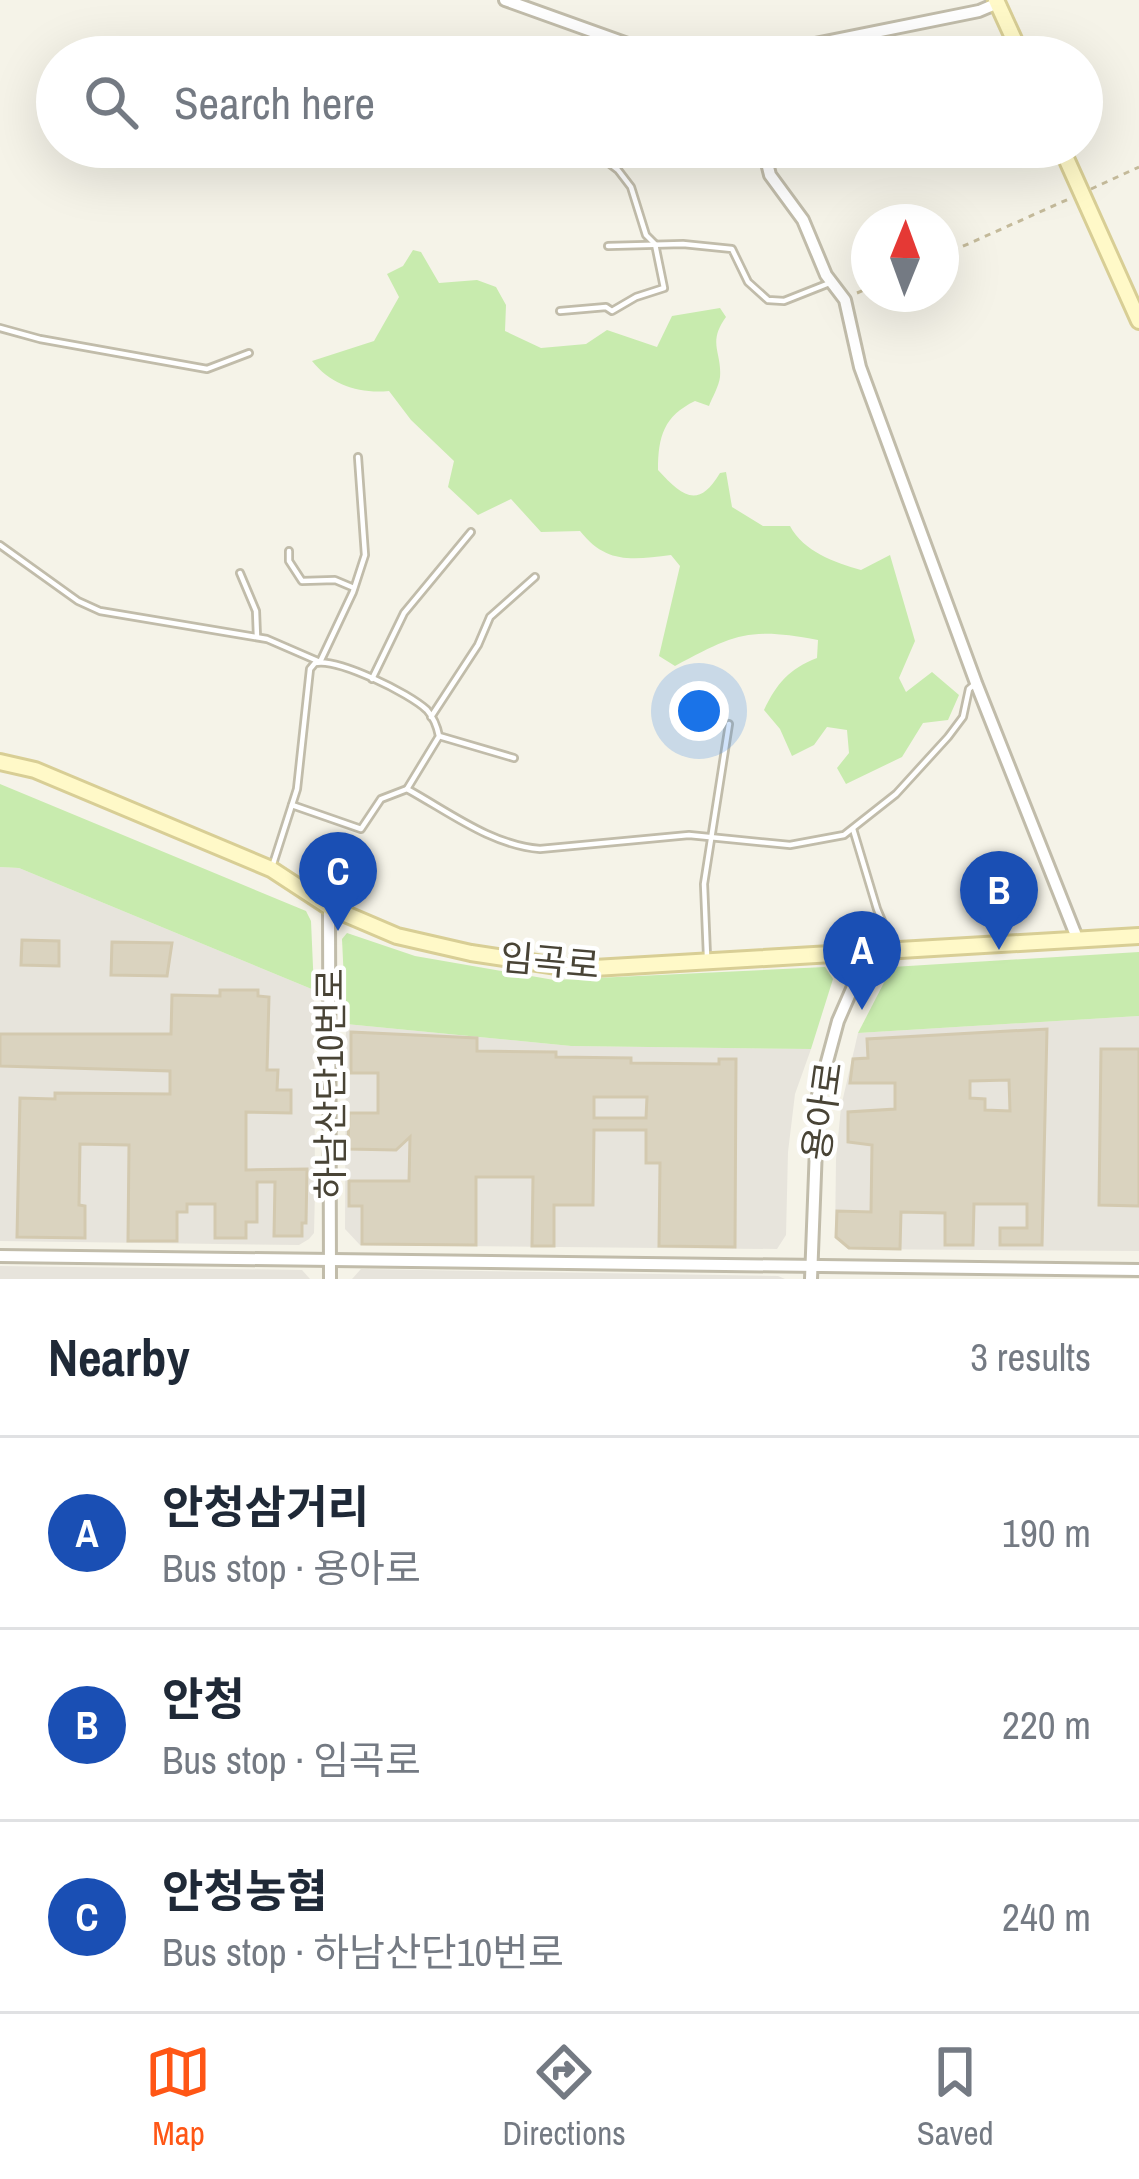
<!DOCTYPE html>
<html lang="en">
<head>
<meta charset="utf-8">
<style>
	body { margin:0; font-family:"Archivo Narrow","Noto Sans KR",sans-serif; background:#f2f2f3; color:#1f2937 }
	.compass { position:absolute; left:851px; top:204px; width:108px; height:108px; border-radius:50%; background:#fff; box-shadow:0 12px 48px #0002; rotate:1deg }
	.you { position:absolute; left:699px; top:711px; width:42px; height:42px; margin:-30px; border:9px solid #fff; border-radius:50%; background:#1a73e8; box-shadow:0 0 0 18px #1a73e833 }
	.badge { display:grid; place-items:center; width:78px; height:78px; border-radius:50%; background:#ff5615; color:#fff; font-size:39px; font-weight:700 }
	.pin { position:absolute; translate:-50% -99px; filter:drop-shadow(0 3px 6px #0008) }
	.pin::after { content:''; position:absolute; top:63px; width:42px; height:36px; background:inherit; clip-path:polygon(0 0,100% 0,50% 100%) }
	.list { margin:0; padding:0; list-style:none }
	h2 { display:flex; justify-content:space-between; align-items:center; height:156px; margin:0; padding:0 48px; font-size:51px }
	h2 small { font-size:39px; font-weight:400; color:#747a83 }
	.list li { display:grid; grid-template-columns:78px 1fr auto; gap:36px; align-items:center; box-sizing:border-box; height:192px; padding:0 48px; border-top:3px solid #e0e1e3 }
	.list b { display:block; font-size:45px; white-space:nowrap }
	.list p { margin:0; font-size:39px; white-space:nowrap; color:#747a83 }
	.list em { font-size:39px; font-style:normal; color:#747a83 }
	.icon { flex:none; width:66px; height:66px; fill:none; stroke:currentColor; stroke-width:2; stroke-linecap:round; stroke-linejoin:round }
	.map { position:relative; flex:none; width:1139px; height:1279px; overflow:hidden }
	.search { position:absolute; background:#fff; box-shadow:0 12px 48px #0002; left:36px; right:36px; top:36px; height:132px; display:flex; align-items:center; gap:30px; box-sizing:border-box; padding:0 42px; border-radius:66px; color:#747a83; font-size:45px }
	.sheet { height:732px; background:#fff }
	nav { display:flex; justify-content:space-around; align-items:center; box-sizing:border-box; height:168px; border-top:3px solid #e0e1e3; background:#fff; font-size:33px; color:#747a83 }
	nav a { display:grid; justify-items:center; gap:6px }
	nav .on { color:#ff5615 }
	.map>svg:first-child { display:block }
</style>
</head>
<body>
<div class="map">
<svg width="1139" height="1279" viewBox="0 0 1139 1279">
	<rect width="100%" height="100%" fill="#f5f3e8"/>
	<g fill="#e7e4dc">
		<polygon points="0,867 19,868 314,990 315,1191 314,1233 309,1239 299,1245 0,1241"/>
		<polygon points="1139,1016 1139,1251 848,1249 835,1238 836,1159 841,1107 858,1033"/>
		<polygon points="346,1024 571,1046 811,1049 795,1094 788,1152 786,1235 777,1249 360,1245 345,1229"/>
		<polygon points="0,1266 302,1270 310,1279 0,1279"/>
		<polygon points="361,1269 778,1276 785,1279 352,1279"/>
	</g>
	<g fill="#c8ebae">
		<path d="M413,250L421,252L439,283L477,280L496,287L506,305L505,331L541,348L586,344L607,330L657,347L672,316L720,308L726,317C707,343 722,352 720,377C719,386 712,398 709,406L695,401C664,416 658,436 658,470C682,496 698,510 720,473L726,472L732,507L763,526H790C804,552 834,562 861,570L890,555L915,641L899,678L906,692L932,672L959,695L948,720L923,723L902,757L846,784L837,768L849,753L847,730L827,727L814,745L792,756L780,729L764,710C777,683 789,669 817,658L818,640C749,627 735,634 675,666L659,656L680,566L671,555C632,560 606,564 580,531L541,532L511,499L478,515L448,487L454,461L411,420L389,391C360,394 331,385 312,361L374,341L399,297L387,274L403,266Z"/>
		<polygon points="0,784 306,911 311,921 314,990 19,868 0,867"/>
		<polygon points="347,933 415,956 554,980 825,967 833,979 811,1049 571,1046 346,1024 342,939"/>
		<polygon points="1139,952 1139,1016 858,1033 892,967"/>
	</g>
	<g fill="#dad3bf" stroke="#d3c9af" stroke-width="3" fill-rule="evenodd">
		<polygon points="22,940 59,941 59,966 21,965"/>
		<polygon points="112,942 172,943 167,976 111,975"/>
		<polygon points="220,990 258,990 258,996 269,997 267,1070 278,1070 277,1090 291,1090 291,1113 246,1112 246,1170 307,1169 306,1223 302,1223 302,1236 274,1236 275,1182 257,1182 257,1222 246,1222 246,1238 215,1238 215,1204 187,1204 187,1212 177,1212 177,1241 128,1241 129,1145 80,1144 79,1205 85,1206 85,1238 17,1237 20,1098 55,1099 55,1093 170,1094 170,1071 0,1066 0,1034 171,1034 172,995 220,996"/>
		<path d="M1047,1029L1042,1245H1000V1228H1027V1204H974L973,1245H945V1213L901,1212L900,1249L849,1248L836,1237L837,1211L871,1212L872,1145L848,1142V1112L895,1109V1083H850L853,1059L868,1058L867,1039ZM1009,1080L1010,1111L985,1110V1099L970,1098V1081Z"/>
		<path d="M351,1032L477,1038V1051L556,1052V1057L631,1058V1063L719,1064V1059H736L735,1247L659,1246L660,1163H646V1130H594L593,1205H554V1246H532L533,1177H476V1245L362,1244V1206H349V1181H409L410,1137L396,1150L348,1149L349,1113H378V1073H351ZM594,1097H647L646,1118H594Z"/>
		<polygon points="1101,1049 1139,1049 1139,1206 1099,1205"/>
	</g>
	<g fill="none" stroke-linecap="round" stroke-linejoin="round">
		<g stroke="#c1bcaa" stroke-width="10">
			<g id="lane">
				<polyline points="608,246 683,244 732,249 748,282 768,300 784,301 827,284"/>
				<polyline points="560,311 606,307 612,311 636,297 664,288 655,244 646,235 631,187 618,170 588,147"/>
				<polyline points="0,328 40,339 207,369 249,353"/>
				<polyline points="0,545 78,601 100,611 267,639 320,662 353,592 365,555 358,457"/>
				<polyline points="289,551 289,561 302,581 335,580 354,588"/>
				<polyline points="240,573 256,611 257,637"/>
				<polyline points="372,679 404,613 471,532"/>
				<polyline points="431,717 478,645 490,617 535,577"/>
				<polyline points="407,789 438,738"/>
				<path d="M292,805L361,829L381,799L407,789C449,812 491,845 540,849L689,835L790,845L844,835L896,794L948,737L963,717L969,689L976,683"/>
				<polyline points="853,829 877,909 894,949"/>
				<path d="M273,864L297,789L310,669L315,663C338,658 409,693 427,710C434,718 437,726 439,736L514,758"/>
				<polyline points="707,956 704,884 729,724"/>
			</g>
		</g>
		<g stroke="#c1bcaa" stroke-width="16">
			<g id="street">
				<polyline points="505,0 664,57"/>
				<polyline points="751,57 979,11 998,3"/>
				<polyline points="763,147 770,175 803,220 826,275 845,300 860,367 976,683 1077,938"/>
				<polyline points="329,907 330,1279"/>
				<polyline points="0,1256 1139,1270"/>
				<polyline points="811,1279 818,1095 838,1021 869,950"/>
			</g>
		</g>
		<g stroke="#d8ce95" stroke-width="20">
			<g id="secondary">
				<polyline points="996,0 1022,57"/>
				<polyline points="1061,147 1139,321"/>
				<polyline points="0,762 35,770 271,869 329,907 397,936 471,953 577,969 1139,936"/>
			</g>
		</g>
		<g stroke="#c4ba9a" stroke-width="3" stroke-dasharray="6 6" stroke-linecap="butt">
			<polyline points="1091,189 1139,167"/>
			<polyline points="941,256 1071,198"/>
			<polyline points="857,293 869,288"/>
		</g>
		<use href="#lane" stroke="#fff" stroke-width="4.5"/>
		<use href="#street" stroke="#fff" stroke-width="10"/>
		<use href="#secondary" stroke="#fff9c8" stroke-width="14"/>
	</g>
	<g text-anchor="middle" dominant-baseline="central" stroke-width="9" stroke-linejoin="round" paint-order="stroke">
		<g font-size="36" fill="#494436" stroke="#fff">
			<text transform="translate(550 961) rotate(5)">임곡로</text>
			<text transform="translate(330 1084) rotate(-90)">하남산단10번로</text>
			<text transform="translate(822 1111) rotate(-82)">용아로</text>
		</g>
	</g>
</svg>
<svg class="compass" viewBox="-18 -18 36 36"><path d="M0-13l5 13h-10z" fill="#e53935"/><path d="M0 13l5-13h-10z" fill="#747a83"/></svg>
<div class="you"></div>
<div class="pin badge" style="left:862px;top:1010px;background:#1a4fb4">A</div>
<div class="pin badge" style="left:999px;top:950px;background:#1a4fb4">B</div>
<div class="pin badge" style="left:338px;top:931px;background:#1a4fb4">C</div>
<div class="search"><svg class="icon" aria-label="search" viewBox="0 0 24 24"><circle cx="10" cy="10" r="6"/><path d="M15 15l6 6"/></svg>Search here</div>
</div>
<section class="sheet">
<h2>Nearby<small>3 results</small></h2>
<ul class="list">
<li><span class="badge" style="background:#1a4fb4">A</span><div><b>안청삼거리</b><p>Bus stop · 용아로</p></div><em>190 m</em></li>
<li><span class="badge" style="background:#1a4fb4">B</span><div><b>안청</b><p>Bus stop · 임곡로</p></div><em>220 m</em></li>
<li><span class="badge" style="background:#1a4fb4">C</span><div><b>안청농협</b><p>Bus stop · 하남산단10번로</p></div><em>240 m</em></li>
</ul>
</section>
<nav>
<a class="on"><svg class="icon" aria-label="map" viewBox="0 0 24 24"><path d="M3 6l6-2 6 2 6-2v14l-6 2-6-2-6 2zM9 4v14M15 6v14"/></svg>Map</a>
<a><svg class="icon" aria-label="directions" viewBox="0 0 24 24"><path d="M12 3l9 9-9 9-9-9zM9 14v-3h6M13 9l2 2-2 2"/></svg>Directions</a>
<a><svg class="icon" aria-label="saved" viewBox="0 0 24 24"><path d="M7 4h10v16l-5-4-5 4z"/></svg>Saved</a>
</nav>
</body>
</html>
